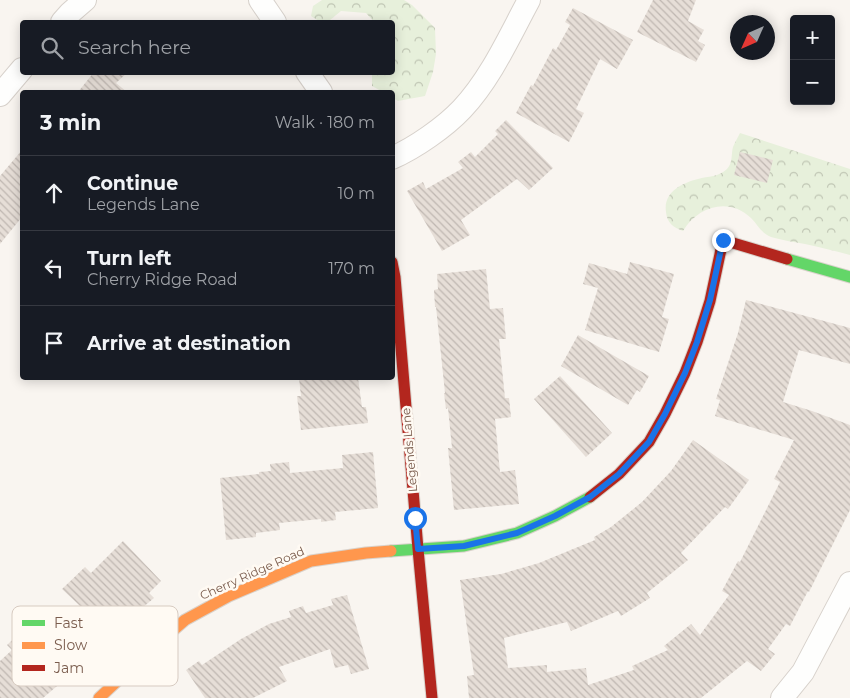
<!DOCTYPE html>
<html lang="en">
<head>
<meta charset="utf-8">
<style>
	body { margin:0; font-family:Montserrat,sans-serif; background:#20242c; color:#f1f3f6 }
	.controls { position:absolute; right:15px; top:15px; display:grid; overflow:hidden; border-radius:5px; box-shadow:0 2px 12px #0003 }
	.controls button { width:45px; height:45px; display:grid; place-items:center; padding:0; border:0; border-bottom:1px solid #363941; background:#171b24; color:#f1f3f6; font:25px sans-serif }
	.compass { position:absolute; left:730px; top:15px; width:45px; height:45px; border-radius:50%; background:#171b24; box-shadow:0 2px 12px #0003; rotate:225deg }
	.stop { position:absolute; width:15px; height:15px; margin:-11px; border:4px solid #1a73e8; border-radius:50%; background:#fff }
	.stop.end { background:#1a73e8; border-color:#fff; box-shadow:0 1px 5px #0008 }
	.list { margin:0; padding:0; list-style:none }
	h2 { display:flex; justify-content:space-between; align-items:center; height:65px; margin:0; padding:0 20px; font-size:21px }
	h2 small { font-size:16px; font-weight:400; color:#9ea1a6 }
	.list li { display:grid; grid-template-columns:32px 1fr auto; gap:15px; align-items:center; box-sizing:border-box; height:75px; padding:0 20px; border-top:1px solid #363941 }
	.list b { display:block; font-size:19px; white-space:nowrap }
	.list p { margin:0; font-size:16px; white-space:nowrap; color:#9ea1a6 }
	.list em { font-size:16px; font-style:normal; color:#9ea1a6 }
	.icon { flex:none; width:28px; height:28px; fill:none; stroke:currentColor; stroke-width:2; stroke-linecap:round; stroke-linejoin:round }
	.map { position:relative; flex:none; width:850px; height:698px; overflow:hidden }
	.search { position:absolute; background:#171b24; box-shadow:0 2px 12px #0003; left:20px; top:20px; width:375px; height:55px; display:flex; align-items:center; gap:12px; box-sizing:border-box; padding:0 18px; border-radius:5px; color:#9ea1a6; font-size:19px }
	.panel { position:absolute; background:#171b24; box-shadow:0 2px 12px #0003; left:20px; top:90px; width:375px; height:290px; border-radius:5px }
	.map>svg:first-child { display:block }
</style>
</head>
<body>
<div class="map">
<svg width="850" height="698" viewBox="0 0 850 698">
	<defs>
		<pattern id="forest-crowns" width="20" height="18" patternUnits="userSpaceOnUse" patternTransform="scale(1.25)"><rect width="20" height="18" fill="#e7f0db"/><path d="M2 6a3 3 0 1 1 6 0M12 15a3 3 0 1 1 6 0" fill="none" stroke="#c0c6b4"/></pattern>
		<pattern id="building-back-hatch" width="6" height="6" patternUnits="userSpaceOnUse" patternTransform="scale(1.25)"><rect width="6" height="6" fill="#e6ded7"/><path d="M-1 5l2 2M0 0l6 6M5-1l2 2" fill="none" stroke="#bfb7b1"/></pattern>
	</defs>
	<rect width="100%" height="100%" fill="#f9f5f0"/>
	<g fill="url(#forest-crowns)">
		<path d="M322,0H404L412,5L435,28L436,54L433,72L425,96L398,101L393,98L392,92H383L372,86V73L392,72V22H374L366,13L341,11C327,22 327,27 311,16L313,6Z"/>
		<path d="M740,133L850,169V255C835,251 820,247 805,244C794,242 781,240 771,237C761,233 758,225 751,218C729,197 698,206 683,231C673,227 667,223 666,212C663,192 682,183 698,179C708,176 719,177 727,169C733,163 731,154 733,147C735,142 738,137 740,133Z"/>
	</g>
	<g fill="url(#building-back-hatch)">
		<polygon points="653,0 696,0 688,21 704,30 698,41 705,45 696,62 637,32"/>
		<polygon points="573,8 633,40 617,69 600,59 576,109 584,113 569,142 516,113 531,85 533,86 553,48 556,50 570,25 565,22"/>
		<polygon points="94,72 128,72 116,83 127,92 78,92"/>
		<polygon points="506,120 553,168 529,190 517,179 461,220 470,235 442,251 407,191 423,182 426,189 463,168 458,162 471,152 475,157 498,134 495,131"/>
		<polygon points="22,150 22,217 0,244 0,176"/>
		<polygon points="740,152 773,160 767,183 734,175"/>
		<polygon points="630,262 674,274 662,317 669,319 659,352 585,330 598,288 583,284 589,263 627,274"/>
		<polygon points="486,269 490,309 503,308 506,339 499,339 505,398 509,398 511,417 495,419 500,472 515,470 519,504 454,510 448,448 452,448 448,408 446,409 444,393 445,393 436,307 435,307 434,290 438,289 437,274"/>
		<polygon points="746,300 850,328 850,364 799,350 783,402 812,411 850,425 850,510 809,592 808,591 790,626 786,624 768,649 775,654 761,671 747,661 701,698 469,698 467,676 474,675 460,580 501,574 539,563 595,540 594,537 611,527 642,502 671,471 693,440 749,480 728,509 725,507 681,553 688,560 647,593 650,598 621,616 618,611 571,631 567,622 504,638 508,668 547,665 547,672 586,668 588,685 634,670 632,666 668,650 664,646 691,624 700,635 729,595 722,591 738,561 740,562 780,482 774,479 794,440 715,416 720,400 716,399 738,333"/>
		<polygon points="578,335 649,376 640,392 637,390 628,405 561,366"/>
		<polygon points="560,376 612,433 586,457 534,399"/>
		<polygon points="299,378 358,378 362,407 366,407 368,423 301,430 297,396 301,396"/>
		<polygon points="373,452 378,508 335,512 336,520 321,522 321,519 279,523 280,530 256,533 256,537 226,540 220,478 259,474 259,472 271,471 270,464 289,462 290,473 343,468 342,455"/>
		<polygon points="123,541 161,581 149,593 154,598 142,608 142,607 110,638 108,635 63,681 43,698 0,698 0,661 12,650 7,645 30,623 45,640 80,606 62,589 85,567 91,573"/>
		<polygon points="347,595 369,669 351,674 348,665 335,668 330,649 279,667 287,681 253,698 205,698 186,670 199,661 202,665 241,639 269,624 291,617 289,611 303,606 306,613 333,605 331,599"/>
	</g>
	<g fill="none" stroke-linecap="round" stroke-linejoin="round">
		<g stroke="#d7d1cb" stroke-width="24">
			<g id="street">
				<polyline points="260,0 275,22"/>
				<polyline points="62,22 70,13 85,0"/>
				<polyline points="307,72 321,92"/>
				<polyline points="0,95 22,69"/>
				<path d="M392,158C415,148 445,127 462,109C491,78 509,37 529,0"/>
				<polyline points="782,698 803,672 850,583"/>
			</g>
		</g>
		<g stroke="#d9d2cb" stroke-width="13">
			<g id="fast">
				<polyline points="787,259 850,277"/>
				<polyline points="391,551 464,546 517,533 555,516 590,497"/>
			</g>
		</g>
		<g stroke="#d9d2cb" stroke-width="13">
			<polyline id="slow" points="99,698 155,646 185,620 229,596 311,561 366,553 391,551"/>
		</g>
		<g stroke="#d9d2cb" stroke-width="13">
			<g id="jam">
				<polyline points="392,262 395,277 418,549 432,698"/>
				<polyline points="590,497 619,474 649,442 665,414 685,373 697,342 710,301 723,240 787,259"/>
			</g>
		</g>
		<use href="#street" stroke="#fefefd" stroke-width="22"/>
		<use href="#fast" stroke="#63d668" stroke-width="11"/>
		<use href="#slow" stroke="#ff974d" stroke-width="11"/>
		<use href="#jam" stroke="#b3261e" stroke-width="11"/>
	</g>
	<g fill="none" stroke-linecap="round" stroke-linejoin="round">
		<polyline stroke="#1a73e8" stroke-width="6" points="415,518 418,549 464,546 517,533 555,516 590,497 619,474 649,442 665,414 685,373 697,342 710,300 723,240"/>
	</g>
	<g text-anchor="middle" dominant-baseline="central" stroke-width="5" stroke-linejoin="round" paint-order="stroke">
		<g font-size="12" fill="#7a5c4d" stroke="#fffaf3">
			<text transform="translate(409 450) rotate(-95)">Legends Lane</text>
			<text transform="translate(252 573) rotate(-24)">Cherry Ridge Road</text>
		</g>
	</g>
	<rect x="12" y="606" width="166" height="80" rx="8" fill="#fffaf3" stroke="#d7cbc1" stroke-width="1"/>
	<rect x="22" y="620" width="23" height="6" fill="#63d668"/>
	<rect x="22" y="642" width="23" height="7" fill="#ff974d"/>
	<rect x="22" y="665" width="23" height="6" fill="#b3261e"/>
	<g font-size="14" fill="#7a5c4d">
		<text x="54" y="628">Fast</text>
		<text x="54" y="650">Slow</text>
		<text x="54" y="673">Jam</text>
	</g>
</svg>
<div class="controls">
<button>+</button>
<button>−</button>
</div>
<svg class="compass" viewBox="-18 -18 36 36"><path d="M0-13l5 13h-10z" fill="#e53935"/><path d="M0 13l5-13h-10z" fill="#9ea1a6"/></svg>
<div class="stop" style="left:415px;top:518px"></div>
<div class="stop end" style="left:723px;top:240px"></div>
<div class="search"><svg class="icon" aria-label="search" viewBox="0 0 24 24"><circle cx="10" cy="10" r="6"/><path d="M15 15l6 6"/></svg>Search here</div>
<section class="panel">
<h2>3 min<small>Walk · 180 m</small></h2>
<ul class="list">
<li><svg class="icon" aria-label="ahead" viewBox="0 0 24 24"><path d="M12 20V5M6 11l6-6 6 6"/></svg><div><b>Continue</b><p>Legends Lane</p></div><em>10 m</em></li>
<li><svg class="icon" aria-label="left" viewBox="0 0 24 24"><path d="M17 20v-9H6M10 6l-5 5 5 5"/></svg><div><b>Turn left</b><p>Cherry Ridge Road</p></div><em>170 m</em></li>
<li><svg class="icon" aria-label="arrive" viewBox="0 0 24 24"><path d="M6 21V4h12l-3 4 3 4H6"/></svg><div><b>Arrive at destination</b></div></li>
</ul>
</section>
</div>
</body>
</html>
